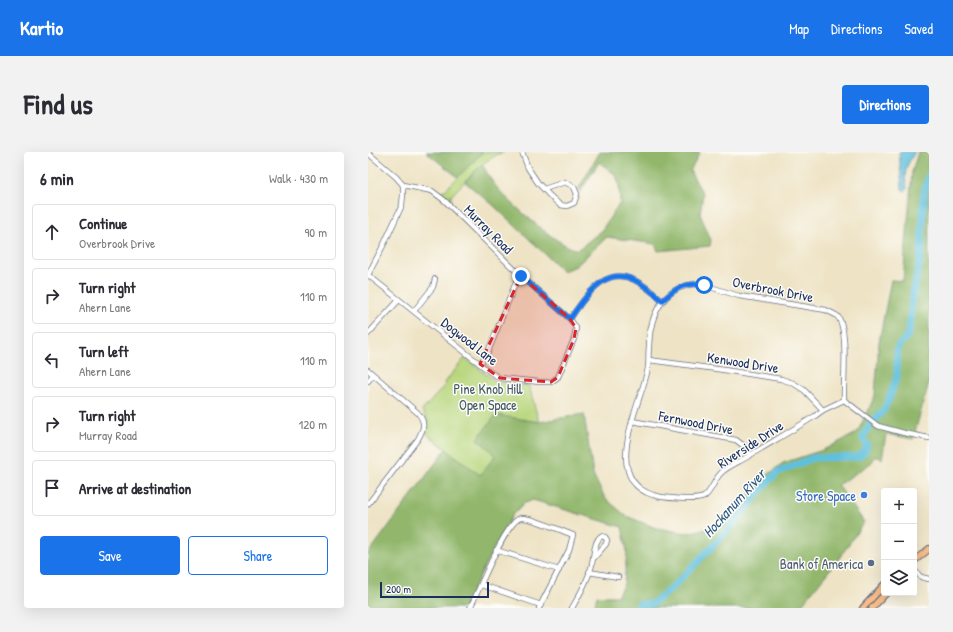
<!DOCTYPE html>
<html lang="en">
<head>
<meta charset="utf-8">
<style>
	body { margin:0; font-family:"Patrick Hand",sans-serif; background:#f2f2f3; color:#2b2b33 }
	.controls { position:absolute; right:12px; bottom:12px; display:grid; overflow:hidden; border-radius:4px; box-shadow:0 4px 16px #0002 }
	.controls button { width:36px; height:36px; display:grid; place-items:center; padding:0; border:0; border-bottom:1px solid #e1e1e2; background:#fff; color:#2b2b33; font:20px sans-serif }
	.scale { position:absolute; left:12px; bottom:10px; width:109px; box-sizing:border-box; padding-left:4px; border:2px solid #1b2f5e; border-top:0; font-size:11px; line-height:14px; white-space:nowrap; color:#1b2f5e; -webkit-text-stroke:3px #fdfcf7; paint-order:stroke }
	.stop { position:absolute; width:12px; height:12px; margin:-9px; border:3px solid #1a73e8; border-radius:50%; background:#fff }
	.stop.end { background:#1a73e8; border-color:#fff; box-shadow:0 1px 4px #0008 }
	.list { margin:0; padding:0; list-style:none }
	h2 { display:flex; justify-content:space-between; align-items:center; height:52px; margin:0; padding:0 16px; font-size:17px }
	h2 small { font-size:13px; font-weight:400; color:#7c7c81 }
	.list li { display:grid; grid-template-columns:26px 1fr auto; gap:12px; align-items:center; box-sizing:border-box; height:56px; margin:0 8px 8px; padding:0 8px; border:1px solid #e1e1e2; border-radius:4px }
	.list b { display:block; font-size:15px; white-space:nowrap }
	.list p { margin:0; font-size:13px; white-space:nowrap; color:#7c7c81 }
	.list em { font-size:13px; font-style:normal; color:#7c7c81 }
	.actions { display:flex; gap:8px; padding:12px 16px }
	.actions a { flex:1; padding:9px 0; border:1px solid #1a73e8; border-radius:4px; text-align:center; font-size:14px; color:#1a73e8 }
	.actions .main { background:#1a73e8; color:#fff }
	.icon { flex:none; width:22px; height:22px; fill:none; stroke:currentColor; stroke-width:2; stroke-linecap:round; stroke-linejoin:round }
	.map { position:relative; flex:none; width:561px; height:456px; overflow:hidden; border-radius:4px }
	header { display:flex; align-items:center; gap:24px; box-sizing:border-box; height:56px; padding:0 20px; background:#1a73e8; color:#fff }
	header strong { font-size:19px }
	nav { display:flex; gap:22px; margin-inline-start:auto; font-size:14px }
	.intro { display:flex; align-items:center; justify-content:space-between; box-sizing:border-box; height:96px; padding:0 24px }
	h1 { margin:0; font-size:28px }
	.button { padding:10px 18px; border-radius:4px; background:#1a73e8; color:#fff; font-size:14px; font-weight:700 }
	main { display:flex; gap:24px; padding:0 24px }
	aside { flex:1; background:#fff; border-radius:4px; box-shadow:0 4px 16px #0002 }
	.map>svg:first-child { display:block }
</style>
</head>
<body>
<header>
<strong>Kartio</strong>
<nav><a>Map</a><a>Directions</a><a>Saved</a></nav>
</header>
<div class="intro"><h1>Find us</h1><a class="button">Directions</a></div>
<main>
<aside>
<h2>6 min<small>Walk · 430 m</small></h2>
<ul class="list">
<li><svg class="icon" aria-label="ahead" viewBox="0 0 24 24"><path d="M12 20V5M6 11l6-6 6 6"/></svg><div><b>Continue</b><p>Overbrook Drive</p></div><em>90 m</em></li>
<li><svg class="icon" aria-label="right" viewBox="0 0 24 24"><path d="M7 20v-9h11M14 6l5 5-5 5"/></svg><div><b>Turn right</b><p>Ahern Lane</p></div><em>110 m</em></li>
<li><svg class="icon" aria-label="left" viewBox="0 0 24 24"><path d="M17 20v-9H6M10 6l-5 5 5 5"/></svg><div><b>Turn left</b><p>Ahern Lane</p></div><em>110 m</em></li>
<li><svg class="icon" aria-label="right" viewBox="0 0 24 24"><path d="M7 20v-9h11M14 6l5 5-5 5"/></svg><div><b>Turn right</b><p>Murray Road</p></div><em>120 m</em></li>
<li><svg class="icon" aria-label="arrive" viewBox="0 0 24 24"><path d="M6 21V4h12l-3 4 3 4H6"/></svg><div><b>Arrive at destination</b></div></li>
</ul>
<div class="actions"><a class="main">Save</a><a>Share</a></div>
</aside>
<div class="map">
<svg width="561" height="456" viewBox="0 0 561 456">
	<rect width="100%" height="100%" fill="#fdfcf7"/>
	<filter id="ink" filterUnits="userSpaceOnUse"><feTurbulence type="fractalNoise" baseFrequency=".025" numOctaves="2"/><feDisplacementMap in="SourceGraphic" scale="8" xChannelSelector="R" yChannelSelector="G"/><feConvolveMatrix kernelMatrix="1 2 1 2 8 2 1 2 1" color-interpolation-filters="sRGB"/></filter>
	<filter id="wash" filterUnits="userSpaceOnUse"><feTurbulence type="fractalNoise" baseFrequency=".012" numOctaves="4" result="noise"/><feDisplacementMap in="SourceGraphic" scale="16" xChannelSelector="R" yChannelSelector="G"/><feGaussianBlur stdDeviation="0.9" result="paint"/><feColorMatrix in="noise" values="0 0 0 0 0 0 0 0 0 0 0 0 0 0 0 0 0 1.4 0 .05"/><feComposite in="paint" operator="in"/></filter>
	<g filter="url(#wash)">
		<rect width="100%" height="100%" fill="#eee3c5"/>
		<g fill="#b8d67c" stroke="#6a826d">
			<path d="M115,0H136C114,7 99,28 83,44V50L72,40L77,38Z"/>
			<polygon points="97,206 126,228 132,230 161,234 171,270 128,264 128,303 112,324 58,281 59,267 54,259 77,233 76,231"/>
		</g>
		<g fill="#92b76c" stroke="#567365">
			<polygon points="58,0 115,0 90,25"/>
			<path d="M232,0H332L322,19L335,42L332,62L343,88L342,94L290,99L287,92L239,85L208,114L195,119L124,52L97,30L114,12C119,21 124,31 131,38C143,51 195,100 211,97L233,79L252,51L251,33L248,23L231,10L212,40L211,36Z"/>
			<polygon points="550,0 561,0 561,230 545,287 518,282 514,307 508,304 503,311 470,333 496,370 472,405 431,456 226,456 229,444 249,444 256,432 259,399 254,375 165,348 155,352 145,362 121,405 96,456 0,456 0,402 78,297 112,323 128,303 109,287 128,263 171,270 216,262 225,323 237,346 258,364 288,376 318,381 353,374 396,326 415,311 455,298 489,281 507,244 511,190 523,128 535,129 544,20"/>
		</g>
		<path fill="#5fc0dd" stroke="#3d789e" d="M531,0H547C538,14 535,20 539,36L537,39L534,37Z"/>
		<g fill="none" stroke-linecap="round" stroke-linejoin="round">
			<polyline stroke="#5fc0dd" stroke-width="7" points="269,456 272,452 284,452 305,435 359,379 400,330 410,320 445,306 490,305 497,299 499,293 495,287 496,283 502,273 515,259 521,247 529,224 529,196 532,192 538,186 541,180 544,148 553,103 556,39 561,23"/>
		</g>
	</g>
	<g filter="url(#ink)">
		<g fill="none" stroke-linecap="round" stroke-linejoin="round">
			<g stroke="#656e82" stroke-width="6">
				<g id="minor">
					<polyline points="154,0 160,16 170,31 182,44 192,53 199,54 206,51 209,42 206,35 197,30 176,37"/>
					<polyline points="0,1 28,25 35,33 35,43 34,53 17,90 0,123"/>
					<polyline points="0,123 122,220 132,226 172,230 183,230 190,225 206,187 208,176 202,167 153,124 76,48 64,39 35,33"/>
					<path d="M326,132L336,133L371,144L458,158C461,160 467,162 469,164C481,175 475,230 476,248L455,258L447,264C425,278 402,291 379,305C371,310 360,314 353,321C346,328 344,339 336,345C328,349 293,346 285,343C231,326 274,250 280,216C281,209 280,202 281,194C281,179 285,161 295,149C304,138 313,134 326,132Z"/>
					<polyline points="46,159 65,135 67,127"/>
					<path d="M202,167C232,122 251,107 294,149"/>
					<polyline points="0,182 31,148"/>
					<polyline points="281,208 356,218 413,227 425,231 436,238 455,258"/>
					<polyline points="112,212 120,200 148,130 153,124"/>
					<path d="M0,218L50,261C58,271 56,276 50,287L0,352"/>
					<polyline points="0,229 5,223"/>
					<polyline points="476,248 510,274 536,281 561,286"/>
					<polyline points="264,269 368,288 376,294 382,303"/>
					<polyline points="128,398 191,418"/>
					<polyline points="546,418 553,425 561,427"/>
					<polyline points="221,420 250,425"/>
					<polyline points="114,433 173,453"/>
					<path d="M102,456C110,441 138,368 153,366C163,365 194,379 205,383L201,398L171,456"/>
					<path d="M204,456C211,444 219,430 223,416C226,407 225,390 233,384L237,385L239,388L238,392L225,407"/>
				</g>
			</g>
			<g stroke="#656e82" stroke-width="8">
				<g id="major">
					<polyline points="546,409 561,397"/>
					<polyline points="495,456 516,433"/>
					<polyline points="504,456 518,441"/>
				</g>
			</g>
			<use href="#minor" stroke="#fff" stroke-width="4.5"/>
			<use href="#major" stroke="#f8bd89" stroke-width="5.5"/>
		</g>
	</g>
	<g fill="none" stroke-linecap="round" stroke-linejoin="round" filter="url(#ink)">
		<path stroke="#1a73e8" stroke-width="5" d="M153,124L202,167C232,122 251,107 294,149C308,136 316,130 336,133"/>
	</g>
	<path fill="#d62828" fill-opacity="0.2" stroke="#d62828" stroke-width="3" stroke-dasharray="8 5" stroke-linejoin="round" d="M153,124L202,167L208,176L206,187L190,225L183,230L132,226L112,212Z"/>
	<circle fill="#3f7fe0" stroke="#fdfcf7" stroke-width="1.5" cx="496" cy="343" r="4"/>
	<circle fill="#5c6f8a" stroke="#fdfcf7" stroke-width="1.5" cx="503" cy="411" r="4"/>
	<g text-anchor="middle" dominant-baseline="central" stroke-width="3" stroke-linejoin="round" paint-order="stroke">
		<g font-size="14" fill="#1b2f5e" stroke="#fdfcf7">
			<text transform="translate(121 77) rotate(45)">Murray Road</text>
			<text transform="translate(405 137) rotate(11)">Overbrook Drive</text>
			<text transform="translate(102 189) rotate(38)">Dogwood Lane</text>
			<text transform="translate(375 210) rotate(9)">Kenwood Drive</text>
			<text transform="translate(328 270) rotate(11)">Fernwood Drive</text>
			<text transform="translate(382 292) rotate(-33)">Riverside Drive</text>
		</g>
		<g font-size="14" fill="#425966" stroke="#fdfcf7">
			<text x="120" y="236">Pine Knob Hill<tspan x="120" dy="16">Open Space</tspan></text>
		</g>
		<g font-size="14" fill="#366cbe" stroke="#fdfcf7" text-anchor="end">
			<text x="488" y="343">Store Space</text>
		</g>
		<g font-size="14" fill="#4e5e75" stroke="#fdfcf7" text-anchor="end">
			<text x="495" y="411">Bank of America</text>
		</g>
		<g font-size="15" font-style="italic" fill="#2f5a84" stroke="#fdfcf7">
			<text transform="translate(366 351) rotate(-48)">Hockanum River</text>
		</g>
	</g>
</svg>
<div class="controls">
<button>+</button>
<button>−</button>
<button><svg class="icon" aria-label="layers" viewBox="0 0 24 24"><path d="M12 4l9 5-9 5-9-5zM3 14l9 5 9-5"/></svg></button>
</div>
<div class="scale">200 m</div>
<div class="stop" style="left:336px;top:133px"></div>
<div class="stop end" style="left:153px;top:124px"></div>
</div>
</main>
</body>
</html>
